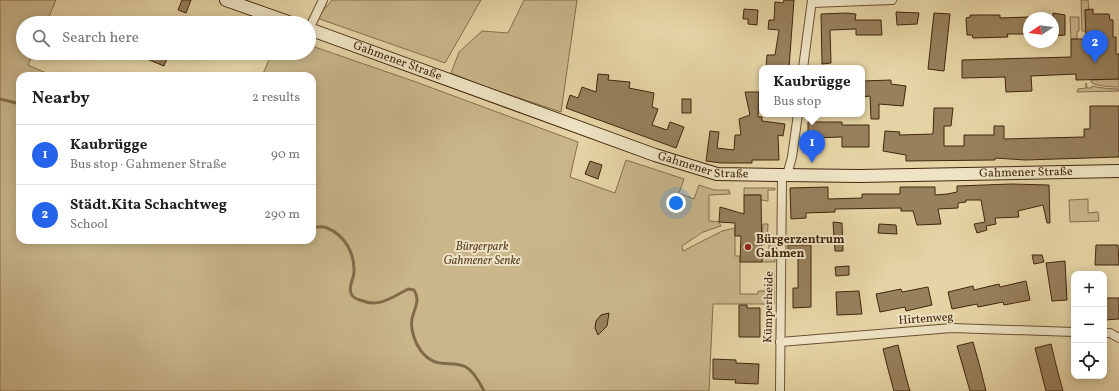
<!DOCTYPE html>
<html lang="en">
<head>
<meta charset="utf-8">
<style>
	body { margin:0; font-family:Vollkorn,serif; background:#f2f2f2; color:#222 }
	.controls { position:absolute; right:12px; bottom:12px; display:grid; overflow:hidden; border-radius:8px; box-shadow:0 2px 10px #0003 }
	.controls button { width:36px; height:36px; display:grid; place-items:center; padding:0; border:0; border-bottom:1px solid #e0e0e0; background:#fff; color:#222; font:20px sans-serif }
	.compass { position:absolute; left:1023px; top:12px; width:36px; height:36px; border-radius:50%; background:#fff; box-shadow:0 2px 10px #0003; rotate:257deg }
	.you { position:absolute; left:676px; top:203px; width:14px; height:14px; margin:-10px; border:3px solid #fff; border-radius:50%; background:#1a73e8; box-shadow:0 0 0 6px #1a73e833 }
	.badge { display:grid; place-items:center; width:26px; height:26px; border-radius:50%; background:#2563eb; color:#fff; font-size:13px; font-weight:700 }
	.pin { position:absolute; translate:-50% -33px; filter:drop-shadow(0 1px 2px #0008) }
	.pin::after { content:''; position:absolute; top:21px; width:14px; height:12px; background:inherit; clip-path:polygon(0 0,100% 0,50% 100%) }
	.popup { position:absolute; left:759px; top:65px; width:106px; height:52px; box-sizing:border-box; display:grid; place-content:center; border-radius:8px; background:#fff; filter:drop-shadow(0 1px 3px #0005); font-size:13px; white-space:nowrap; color:#767676 }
	.popup b { font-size:15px; color:#222 }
	.popup::after { content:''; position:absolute; left:50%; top:100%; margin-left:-8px; border:8px solid transparent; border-top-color:#fff }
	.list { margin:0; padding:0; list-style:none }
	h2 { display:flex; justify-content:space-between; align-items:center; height:52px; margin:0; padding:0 16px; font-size:17px }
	h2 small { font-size:13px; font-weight:400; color:#767676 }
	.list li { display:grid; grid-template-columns:26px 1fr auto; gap:12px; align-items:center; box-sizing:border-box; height:60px; padding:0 16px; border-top:1px solid #e0e0e0 }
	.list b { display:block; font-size:15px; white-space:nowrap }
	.list p { margin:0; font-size:13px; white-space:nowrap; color:#767676 }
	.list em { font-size:13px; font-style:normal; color:#767676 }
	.icon { flex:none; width:22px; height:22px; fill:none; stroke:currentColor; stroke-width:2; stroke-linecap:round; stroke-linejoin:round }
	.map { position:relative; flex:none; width:1119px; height:391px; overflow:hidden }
	.search { position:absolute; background:#fff; box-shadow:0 2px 10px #0003; left:16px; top:16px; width:300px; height:44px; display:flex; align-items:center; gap:10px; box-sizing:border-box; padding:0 14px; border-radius:22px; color:#767676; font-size:15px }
	.panel { position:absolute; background:#fff; box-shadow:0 2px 10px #0003; left:16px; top:72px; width:300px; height:172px; border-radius:12px }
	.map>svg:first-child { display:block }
</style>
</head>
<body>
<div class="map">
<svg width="1119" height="391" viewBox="0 0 1119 391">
	<rect width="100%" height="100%" fill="#e5d4a5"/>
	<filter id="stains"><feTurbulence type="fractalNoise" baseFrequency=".005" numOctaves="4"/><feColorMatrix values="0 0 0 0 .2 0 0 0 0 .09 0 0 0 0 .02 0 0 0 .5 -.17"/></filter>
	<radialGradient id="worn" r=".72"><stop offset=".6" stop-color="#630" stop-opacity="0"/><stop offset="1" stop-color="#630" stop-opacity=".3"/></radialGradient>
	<g fill="#c9b68b" stroke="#866e4c">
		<polygon points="0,0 56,0 46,23 23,23 23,53 33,53 28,65 53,76 20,76 20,240 312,240 312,76 262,76 272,53 309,53 309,45 416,82 578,142 570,177 615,193 626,160 684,179 679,193 694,199 699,185 714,190 729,190 730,194 709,195 709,221 719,222 721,226 703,232 682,246 683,251 722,231 735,228 735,256 740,256 740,294 758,294 758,291 765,291 766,271 774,271 774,304 713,304 709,391 0,391"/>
		<polygon points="332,0 481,0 445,63 317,18"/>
		<polygon points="524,0 577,0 561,112 486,87 451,73 459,52 482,31 508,33"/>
		<polygon points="1081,0 1088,0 1089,9 1085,10 1086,31 1082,31"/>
		<polygon points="1070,17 1079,17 1079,31 1077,31 1077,39 1071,39"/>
		<path d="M1119,79V87C1113,87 1097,86 1092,83L1091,80Z"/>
		<path d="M1086,83L1087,88H1091L1092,86C1100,88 1110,89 1119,89V91L1077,92L1078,89L1086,88Z"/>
		<polygon points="744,188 775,188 775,190 768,190 768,201 761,200 760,195 744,195"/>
		<polygon points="1088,199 1088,213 1098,212 1099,221 1070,222 1069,200"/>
		<polygon points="763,224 768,224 767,243 775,244 775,262 762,262 762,257 769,256 769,244 762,244"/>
	</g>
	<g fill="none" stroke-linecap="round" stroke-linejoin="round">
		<g stroke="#836b49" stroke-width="3">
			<polyline points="0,99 20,104"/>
			<path d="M312,227C317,227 323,226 327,228C345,235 355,254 354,272C354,279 348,286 351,293C352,297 356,299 360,300C379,308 391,298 408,289L414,290C421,301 414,308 412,319C410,329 415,343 421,351C437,371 451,359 466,367C473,371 480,383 484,391"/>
		</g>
	</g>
	<g fill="#97805c" stroke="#43260d">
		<polygon points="182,0 191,0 186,13 178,10"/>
		<polygon points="784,0 794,0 789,68 766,68 767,55 775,55 779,30 768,29 769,20 774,20 775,2 783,3"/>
		<polygon points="744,9 758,10 757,25 748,24 748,19 743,19"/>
		<polygon points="1093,9 1093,14 1109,14 1110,20 1113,20 1113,37 1116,37 1116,54 1119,54 1119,79 1076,80 1076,74 1031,76 1032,91 1006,92 1005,77 962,78 962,60 1071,57 1071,39 1086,39 1085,10"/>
		<polygon points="896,12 919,13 917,24 897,25"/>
		<polygon points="846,13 856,14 855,20 881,20 882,35 856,35 856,29 830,30 831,63 822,64 821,14"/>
		<polygon points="934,13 950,14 944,71 928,69"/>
		<polygon points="1053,13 1065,15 1065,35 1053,36"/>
		<polygon points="970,15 1000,15 1000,18 1029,17 1029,34 1007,34 1008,37 973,38 972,35 967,35 966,18 970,17"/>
		<polygon points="132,53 169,53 164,66"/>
		<polygon points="598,74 609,75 608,80 630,82 629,88 654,93 652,107 658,109 652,125 667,130 670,122 684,127 676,148 566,108 570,95 578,98 582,87 596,92"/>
		<polygon points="891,80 891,84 906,86 903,106 879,104 879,119 871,119 870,96 862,97 862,81"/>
		<polygon points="745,92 759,92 758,117 762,117 762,121 785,124 783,136 778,135 779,160 752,160 752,163 721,163 706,161 710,131 719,132 717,148 734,150 735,135 741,135 739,119 750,115"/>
		<rect x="682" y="99" width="9" height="14"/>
		<polygon points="1090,106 1119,106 1119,157 1025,160 995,158 995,160 906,161 906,155 883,151 885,131 900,132 899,135 933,134 934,108 953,108 951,126 944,126 944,146 964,146 964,135 994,135 994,126 1004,126 1004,139 1084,137 1084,129 1090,129"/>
		<polygon points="808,122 842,122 842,125 869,125 869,147 842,147 842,137 808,138"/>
		<polygon points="590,161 602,165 598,179 585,174"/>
		<polygon points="1011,184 1049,185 1050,223 1047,223 1043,205 1018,211 1019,217 995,218 996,224 986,226 987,230 977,233 974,224 985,222 981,200 966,200 966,202 958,203 958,208 938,209 941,224 917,225 913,211 901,211 901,208 835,209 835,212 806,213 806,218 791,219 790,188 828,187 828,199 862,198 862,194 900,194 900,187 935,187 935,195 947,194 957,192 957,186"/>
		<polygon points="744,195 761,195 762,262 740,262 741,236 735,236 735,223 719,222 720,207 744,214"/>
		<polygon points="833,222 842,223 843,251 835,251"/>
		<polygon points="879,224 896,225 897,234 878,233"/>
		<polygon points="788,245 811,245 811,307 793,308 793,288 798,288 798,254 788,254"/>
		<polygon points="1096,245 1118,245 1119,265 1095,265"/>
		<polygon points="1032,255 1042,255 1044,262 1034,264"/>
		<polygon points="1065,261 1067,300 1052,301 1046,263"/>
		<polygon points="849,266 849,275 836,276 835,267"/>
		<polygon points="1026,281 1030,300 1004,305 1003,302 978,307 977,304 952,309 948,292 973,286 974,290 999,284 1000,287"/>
		<polygon points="928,287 932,305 906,311 905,307 880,312 876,294 901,289 902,292"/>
		<polygon points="859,291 862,314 837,315 836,292"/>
		<polygon points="1104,298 1119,298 1119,319 1104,320"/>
		<polygon points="739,305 747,305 747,308 760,308 760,337 739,337"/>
		<polygon points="609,313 607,326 598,335 595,328 596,321 601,315"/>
		<polygon points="973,342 980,367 986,391 970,391 957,346"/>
		<polygon points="1051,344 1057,369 1063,391 1046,391 1035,348"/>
		<polygon points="898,345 906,377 910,391 894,391 889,373 883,349"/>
		<polygon points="713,359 736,360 736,363 759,364 758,384 735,383 736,380 713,379"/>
	</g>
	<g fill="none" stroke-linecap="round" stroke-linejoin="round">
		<g stroke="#6c5233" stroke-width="10">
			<g id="street">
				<polyline points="812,3 892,0"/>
				<polyline points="309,29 323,0"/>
				<polyline points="803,68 812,0"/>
				<polyline points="787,175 792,157 798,114"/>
				<polyline points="1104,333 1110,333 1119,338"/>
				<polyline points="780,342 952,328 1074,332"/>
				<polyline points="780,391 782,175"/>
			</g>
		</g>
		<g stroke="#43260d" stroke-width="14">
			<g id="secondary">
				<polyline points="226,0 291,23"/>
				<path id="s1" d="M309,29L655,155L717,174L859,176L1119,171"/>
			</g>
		</g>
		<use href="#street" stroke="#eee3c4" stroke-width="8"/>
		<use href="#secondary" stroke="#eee3c4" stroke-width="12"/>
	</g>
	<circle fill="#8f2418" stroke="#eee3c4" stroke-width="1.5" cx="748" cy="247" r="4"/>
	<g text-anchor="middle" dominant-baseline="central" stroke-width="4" stroke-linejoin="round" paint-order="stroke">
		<g font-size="12" fill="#43260d" stroke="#eee3c4">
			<text stroke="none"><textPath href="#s1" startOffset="94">Gahmener Straße</textPath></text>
			<text stroke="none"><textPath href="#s1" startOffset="418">Gahmener Straße</textPath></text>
			<text stroke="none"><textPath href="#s1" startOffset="742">Gahmener Straße</textPath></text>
			<text transform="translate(769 307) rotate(-89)">Kümperheide</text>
			<text transform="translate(926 319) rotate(-4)">Hirtenweg</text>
		</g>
		<g font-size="12" font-weight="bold" fill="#43260d" stroke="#eee3c4" text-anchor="start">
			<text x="756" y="240">Bürgerzentrum<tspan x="756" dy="14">Gahmen</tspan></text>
		</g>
		<g font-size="12" font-style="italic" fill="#5e4326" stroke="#eee3c4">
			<text x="482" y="247">Bürgerpark<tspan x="482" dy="14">Gahmener Senke</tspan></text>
		</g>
	</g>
	<rect width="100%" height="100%" filter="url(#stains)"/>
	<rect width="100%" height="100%" fill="url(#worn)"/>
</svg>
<div class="controls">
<button>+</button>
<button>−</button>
<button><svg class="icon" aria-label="locate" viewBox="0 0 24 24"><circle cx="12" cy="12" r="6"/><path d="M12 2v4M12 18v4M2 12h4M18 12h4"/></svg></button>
</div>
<svg class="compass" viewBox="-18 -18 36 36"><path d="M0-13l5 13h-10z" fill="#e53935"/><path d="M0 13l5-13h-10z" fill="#767676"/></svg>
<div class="you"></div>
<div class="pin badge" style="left:812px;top:163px">1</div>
<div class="popup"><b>Kaubrügge</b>Bus stop</div>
<div class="pin badge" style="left:1095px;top:63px">2</div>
<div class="search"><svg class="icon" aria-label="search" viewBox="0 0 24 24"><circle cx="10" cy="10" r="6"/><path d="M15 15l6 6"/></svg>Search here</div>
<section class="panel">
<h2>Nearby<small>2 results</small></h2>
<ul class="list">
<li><span class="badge">1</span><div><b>Kaubrügge</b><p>Bus stop · Gahmener Straße</p></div><em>90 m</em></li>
<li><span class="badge">2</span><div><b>Städt.Kita Schachtweg</b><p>School</p></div><em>290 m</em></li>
</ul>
</section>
</div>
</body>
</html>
